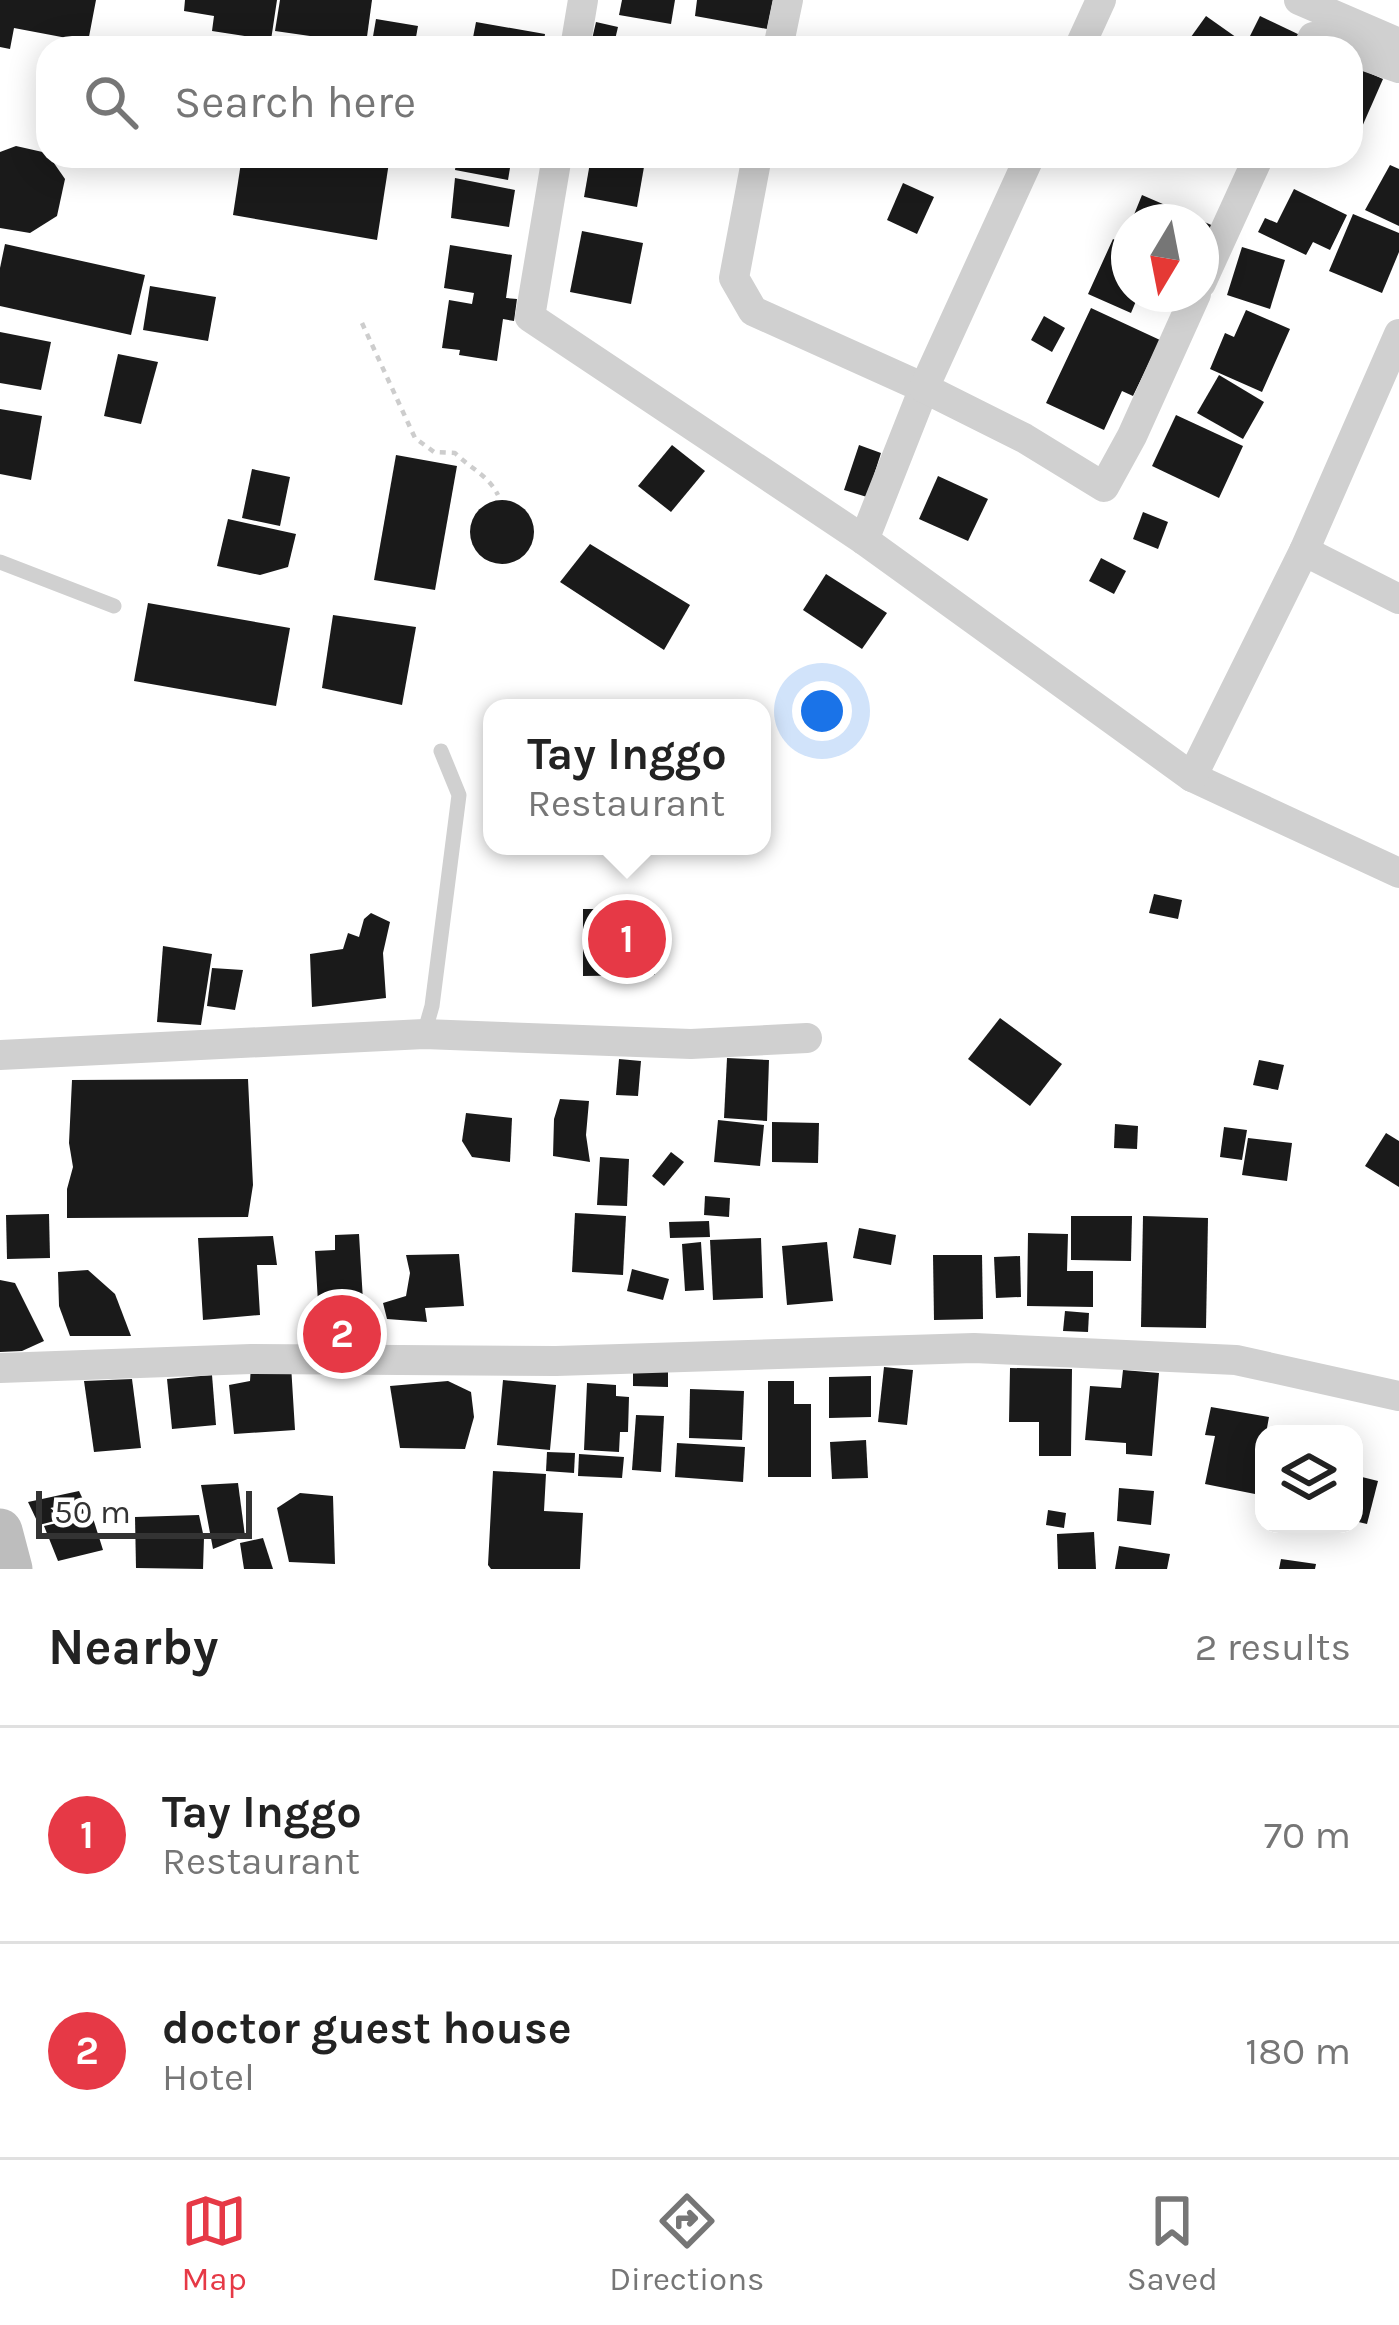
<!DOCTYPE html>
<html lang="en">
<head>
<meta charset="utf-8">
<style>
	body { margin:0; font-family:Karla,sans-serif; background:#f6f6f6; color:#222 }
	.controls { position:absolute; right:36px; bottom:36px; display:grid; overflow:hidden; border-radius:24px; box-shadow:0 6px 30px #0003 }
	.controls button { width:108px; height:108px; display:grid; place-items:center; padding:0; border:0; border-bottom:3px solid #e0e0e0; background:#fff; color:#222; font:60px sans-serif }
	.compass { position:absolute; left:1111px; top:204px; width:108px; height:108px; border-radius:50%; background:#fff; box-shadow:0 6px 30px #0003; rotate:190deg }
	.scale { position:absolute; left:36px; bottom:30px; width:216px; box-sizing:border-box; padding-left:12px; border:6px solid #333; border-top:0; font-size:33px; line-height:42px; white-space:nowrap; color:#333; -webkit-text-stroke:9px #fff; paint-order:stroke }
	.you { position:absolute; left:822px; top:711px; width:42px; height:42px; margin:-30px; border:9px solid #fff; border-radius:50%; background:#1a73e8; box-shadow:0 0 0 18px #1a73e833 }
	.badge { display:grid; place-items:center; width:78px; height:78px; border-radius:50%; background:#e63946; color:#fff; font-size:39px; font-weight:700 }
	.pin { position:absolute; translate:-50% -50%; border:6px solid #fff; box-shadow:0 3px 12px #0006 }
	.popup { position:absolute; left:483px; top:699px; width:288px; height:156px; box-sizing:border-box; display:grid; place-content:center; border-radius:24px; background:#fff; filter:drop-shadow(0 3px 9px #0005); font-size:39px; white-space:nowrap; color:#767676 }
	.popup b { font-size:45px; color:#222 }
	.popup::after { content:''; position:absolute; left:50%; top:100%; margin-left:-24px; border:24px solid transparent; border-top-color:#fff }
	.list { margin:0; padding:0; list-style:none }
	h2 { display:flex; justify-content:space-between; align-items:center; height:156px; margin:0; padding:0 48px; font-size:51px }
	h2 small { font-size:39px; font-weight:400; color:#767676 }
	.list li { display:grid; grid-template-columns:78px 1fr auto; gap:36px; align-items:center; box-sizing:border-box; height:216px; padding:0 48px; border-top:3px solid #e0e0e0 }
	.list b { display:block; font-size:45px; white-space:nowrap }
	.list p { margin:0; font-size:39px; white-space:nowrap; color:#767676 }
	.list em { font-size:39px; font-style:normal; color:#767676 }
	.icon { flex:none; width:66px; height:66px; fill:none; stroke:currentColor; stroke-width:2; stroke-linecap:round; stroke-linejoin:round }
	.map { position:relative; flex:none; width:1399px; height:1569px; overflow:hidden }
	.search { position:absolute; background:#fff; box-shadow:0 6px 30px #0003; left:36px; right:36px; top:36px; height:132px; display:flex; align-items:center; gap:30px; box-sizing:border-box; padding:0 42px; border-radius:36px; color:#767676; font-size:45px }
	.sheet { height:588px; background:#fff }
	nav { display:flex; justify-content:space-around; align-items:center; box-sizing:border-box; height:168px; border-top:3px solid #e0e0e0; background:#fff; font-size:33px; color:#767676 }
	nav a { display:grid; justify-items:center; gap:6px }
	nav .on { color:#e63946 }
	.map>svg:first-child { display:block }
</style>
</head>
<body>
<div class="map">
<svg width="1399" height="1569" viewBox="0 0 1399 1569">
	<rect width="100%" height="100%" fill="#fff"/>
	<g fill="#1a1a1a">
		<polygon points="0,0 96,0 88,42 14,28 10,49 0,47"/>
		<polygon points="185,0 277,0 271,40 212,31 214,16 184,11"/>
		<polygon points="280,0 372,0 366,44 275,31"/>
		<polygon points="622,0 675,0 671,24 619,15"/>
		<polygon points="697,0 773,0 767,29 695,16"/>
		<polygon points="1206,16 1240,40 1234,48 1183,48"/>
		<polygon points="1260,16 1302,36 1296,48 1244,48"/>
		<polygon points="376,19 418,26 414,48 371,48"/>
		<polygon points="476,22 545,34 543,48 471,48"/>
		<polygon points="596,22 618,27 613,48 590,48"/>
		<polygon points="1351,65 1383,79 1358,136 1351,133"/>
		<polygon points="16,146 47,153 65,179 57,216 30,233 0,228 0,152"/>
		<polygon points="242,156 390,156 377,240 233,215"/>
		<polygon points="457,156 512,156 508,180 455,170"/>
		<polygon points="591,157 644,167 637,207 584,197"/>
		<polygon points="1390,165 1399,169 1399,226 1365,210"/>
		<polygon points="455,178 515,190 509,227 451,218"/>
		<polygon points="903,183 934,197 917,234 887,220"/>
		<polygon points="1294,189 1347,215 1330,250 1313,242 1306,255 1258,232 1265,218 1277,223"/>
		<polygon points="1142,195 1216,227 1206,249 1201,247 1201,222 1131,222"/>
		<polygon points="1353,214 1399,233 1399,252 1382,293 1329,271"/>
		<polygon points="582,231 643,243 631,304 570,292"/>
		<polygon points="1113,239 1129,246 1129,294 1139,294 1131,313 1088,294"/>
		<polygon points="5,244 145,275 131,335 0,306 0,268"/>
		<polygon points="450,245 512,255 506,298 517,299 514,321 503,319 497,361 459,355 460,350 442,348 449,300 472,304 474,293 444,288"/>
		<polygon points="1242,247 1285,260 1270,309 1227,295"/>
		<polygon points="150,286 216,297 208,341 143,330"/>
		<polygon points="1091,308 1160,340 1133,396 1122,391 1104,430 1046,403"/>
		<polygon points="1246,310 1290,329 1262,392 1210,369 1225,333 1234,337"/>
		<polygon points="1044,316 1065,328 1052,352 1031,340"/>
		<polygon points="0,332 51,342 41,390 0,383"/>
		<polygon points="118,354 158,362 141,424 104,416"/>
		<polygon points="1219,375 1264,402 1243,439 1197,413"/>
		<polygon points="0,409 42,416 31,480 0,474"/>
		<polygon points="1176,415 1243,446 1219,498 1152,466"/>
		<polygon points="672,445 705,471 671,512 638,486"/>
		<polygon points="859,445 881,453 867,497 844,490"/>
		<polygon points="396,455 457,466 435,590 374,580"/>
		<polygon points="252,469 290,477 280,526 242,518"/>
		<polygon points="938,476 988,499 968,541 919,519"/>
		<circle cx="502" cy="532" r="32"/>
		<polygon points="1143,512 1168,522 1158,549 1133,539"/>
		<polygon points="228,519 296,534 288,567 260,575 217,566"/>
		<polygon points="590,544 690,605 664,650 560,582"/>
		<polygon points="1101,558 1126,571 1114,594 1089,581"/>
		<polygon points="826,574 887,613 862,649 803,610"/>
		<polygon points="148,603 290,628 276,706 134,681"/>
		<polygon points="333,615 416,627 402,705 322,688"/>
		<polygon points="1154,894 1182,900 1178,919 1149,913"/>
		<polygon points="583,909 655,909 655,975 583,976"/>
		<polygon points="371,913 390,922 383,953 386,998 312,1007 310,954 343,949 348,933 359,937 364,919"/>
		<polygon points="163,946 212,954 201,1025 157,1022"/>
		<polygon points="212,968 243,970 235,1010 207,1006"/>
		<polygon points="1000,1018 1062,1064 1030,1106 968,1059"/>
		<polygon points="727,1058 769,1060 767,1121 724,1118"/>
		<polygon points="619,1059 641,1061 638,1096 616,1095"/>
		<polygon points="1259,1060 1284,1065 1278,1090 1253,1085"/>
		<polygon points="248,1079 253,1185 248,1217 67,1218 67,1189 73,1167 69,1143 72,1080"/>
		<polygon points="560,1099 589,1101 586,1135 590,1162 553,1156 554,1119"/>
		<polygon points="466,1113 512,1118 510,1162 472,1157 462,1141"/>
		<polygon points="718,1120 764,1125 760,1166 714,1162"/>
		<polygon points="772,1122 819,1123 818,1163 772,1162"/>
		<polygon points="1115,1124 1138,1126 1137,1149 1114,1148"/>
		<polygon points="1224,1127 1247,1130 1242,1160 1220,1157"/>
		<polygon points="1386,1133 1399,1141 1399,1187 1365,1166"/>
		<polygon points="1248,1138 1292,1143 1287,1181 1242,1175"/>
		<polygon points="671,1152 684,1162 664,1186 652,1176"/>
		<polygon points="600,1157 629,1159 627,1206 597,1205"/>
		<polygon points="705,1196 730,1198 729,1217 704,1215"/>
		<polygon points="575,1213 626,1216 623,1275 572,1272"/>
		<polygon points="49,1214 50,1258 7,1259 6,1215"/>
		<polygon points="1071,1216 1132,1216 1131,1261 1071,1260"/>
		<polygon points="1143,1216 1208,1218 1206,1328 1141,1327"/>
		<polygon points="709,1221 710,1237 670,1238 669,1222"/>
		<polygon points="859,1228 896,1235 891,1265 853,1258"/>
		<polygon points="1028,1233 1068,1234 1067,1271 1093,1271 1093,1307 1027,1306"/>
		<polygon points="359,1234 365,1334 320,1337 315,1251 335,1250 335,1235"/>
		<polygon points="273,1236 277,1265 257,1265 260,1315 203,1320 198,1238"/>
		<polygon points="761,1238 763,1298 713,1300 710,1240"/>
		<polygon points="701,1242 704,1290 685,1291 682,1244"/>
		<polygon points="827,1242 833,1301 787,1305 782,1246"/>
		<polygon points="459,1254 464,1306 425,1308 427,1322 387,1319 383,1303 406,1296 410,1273 406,1255"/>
		<polygon points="933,1255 982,1255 983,1319 934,1320"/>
		<polygon points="1020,1256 1021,1297 996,1298 994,1257"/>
		<polygon points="632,1269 669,1279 663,1300 627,1291"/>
		<polygon points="88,1270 115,1294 131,1336 70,1336 59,1306 58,1272"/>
		<polygon points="0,1280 15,1283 44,1341 22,1351 0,1352"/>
		<polygon points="1065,1311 1089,1313 1088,1332 1063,1331"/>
		<polygon points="291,1365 295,1430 234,1434 229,1385 250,1381 251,1366"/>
		<polygon points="633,1366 668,1366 668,1387 633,1386"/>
		<polygon points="884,1367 913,1370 907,1425 878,1422"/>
		<polygon points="1010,1368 1072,1369 1071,1456 1039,1456 1039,1422 1009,1422"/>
		<polygon points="1123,1370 1159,1373 1152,1456 1126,1454 1126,1443 1085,1440 1090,1386 1121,1388"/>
		<polygon points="212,1375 216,1425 172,1429 167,1379"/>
		<polygon points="871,1376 871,1417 829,1418 829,1377"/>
		<polygon points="132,1379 141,1448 94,1452 84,1381"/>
		<polygon points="503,1380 556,1385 550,1450 497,1445"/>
		<polygon points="448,1381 471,1392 474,1417 465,1449 400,1448 390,1386"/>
		<polygon points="768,1381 794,1381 794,1404 811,1404 811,1477 768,1477"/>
		<polygon points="587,1383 616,1385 616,1396 629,1397 628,1432 620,1432 619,1452 584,1450"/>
		<polygon points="690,1389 744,1391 742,1440 689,1438"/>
		<polygon points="1211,1407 1269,1417 1255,1494 1205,1484 1215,1436 1205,1435"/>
		<polygon points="636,1415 664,1416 661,1472 632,1470"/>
		<polygon points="866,1440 868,1478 832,1479 830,1442"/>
		<polygon points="677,1443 745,1447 743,1482 675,1477"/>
		<polygon points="547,1452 575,1453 574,1473 546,1471"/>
		<polygon points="579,1454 624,1457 622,1478 578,1476"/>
		<polygon points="493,1471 546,1474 544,1511 583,1513 580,1569 491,1569 488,1565"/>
		<polygon points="1354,1475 1378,1481 1367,1524 1354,1521"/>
		<polygon points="238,1483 245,1536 213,1549 201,1485"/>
		<polygon points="1119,1488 1154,1491 1151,1525 1117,1521"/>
		<polygon points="79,1491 89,1512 39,1525 28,1502"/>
		<polygon points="300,1493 333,1496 335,1564 289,1562 277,1508"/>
		<polygon points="1048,1510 1066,1513 1064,1528 1046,1525"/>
		<polygon points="92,1515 103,1550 58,1561 44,1526"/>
		<polygon points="199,1515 204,1538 203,1569 136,1568 135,1517"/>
		<polygon points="1094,1532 1096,1569 1058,1569 1057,1534"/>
		<polygon points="263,1538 273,1569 244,1569 240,1543"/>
		<polygon points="1119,1546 1170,1554 1167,1569 1115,1569"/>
		<polygon points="1281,1559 1316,1564 1315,1569 1279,1569"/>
	</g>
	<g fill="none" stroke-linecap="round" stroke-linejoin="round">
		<path stroke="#cdcdcd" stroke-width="4.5" stroke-dasharray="6 6" stroke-linecap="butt" d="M362,323L415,438L434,452L455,453C471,469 488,475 498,495"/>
		<g stroke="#d0d0d0" stroke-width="15">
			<polyline points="0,562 114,606"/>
			<polyline points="424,1034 432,1006 459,795 441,751"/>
		</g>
		<g stroke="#d0d0d0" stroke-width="30">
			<polyline points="1299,0 1399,43"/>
			<polyline points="575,48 583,0"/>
			<polyline points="778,48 788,0"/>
			<polyline points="1079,48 1101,0"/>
			<polyline points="1308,48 1313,37 1342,48"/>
			<polyline points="1351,51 1399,68"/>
			<polyline points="557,156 530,317 864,540 1192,777 1399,873"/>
			<polyline points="757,156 734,278 753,311 924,388 864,540"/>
			<polyline points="1030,156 924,388 1024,438 1104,487 1132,436 1196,294"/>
			<polyline points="1201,283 1259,156"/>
			<polyline points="1304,551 1399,599"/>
			<polyline points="1192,777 1304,551 1399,334"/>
			<polyline points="0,1055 424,1034 691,1044 807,1038"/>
			<polyline points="0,1368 251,1359 556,1361 974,1348 1236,1360 1399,1396"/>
		</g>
		<polyline stroke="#bdbdbd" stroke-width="45" points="0,1531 10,1569"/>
	</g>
</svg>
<div class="controls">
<button><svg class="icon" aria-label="layers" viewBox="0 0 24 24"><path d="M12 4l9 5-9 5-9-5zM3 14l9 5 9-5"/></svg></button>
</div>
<svg class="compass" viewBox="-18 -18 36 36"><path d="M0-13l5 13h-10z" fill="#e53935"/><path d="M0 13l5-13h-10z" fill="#767676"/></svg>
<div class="scale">50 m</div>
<div class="you"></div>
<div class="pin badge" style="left:627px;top:939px">1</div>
<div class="popup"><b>Tay Inggo</b>Restaurant</div>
<div class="pin badge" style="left:342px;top:1334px">2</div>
<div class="search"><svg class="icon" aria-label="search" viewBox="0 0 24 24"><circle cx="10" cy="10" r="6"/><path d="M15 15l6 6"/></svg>Search here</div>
</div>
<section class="sheet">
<h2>Nearby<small>2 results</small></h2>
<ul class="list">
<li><span class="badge">1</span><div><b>Tay Inggo</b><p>Restaurant</p></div><em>70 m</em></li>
<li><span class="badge">2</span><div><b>doctor guest house</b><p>Hotel</p></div><em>180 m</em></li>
</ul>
</section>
<nav>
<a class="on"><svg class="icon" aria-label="map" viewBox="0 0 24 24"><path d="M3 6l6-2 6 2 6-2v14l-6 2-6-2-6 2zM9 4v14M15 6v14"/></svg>Map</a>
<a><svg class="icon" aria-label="directions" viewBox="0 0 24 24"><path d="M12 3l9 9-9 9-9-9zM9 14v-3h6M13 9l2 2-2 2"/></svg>Directions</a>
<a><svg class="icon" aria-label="saved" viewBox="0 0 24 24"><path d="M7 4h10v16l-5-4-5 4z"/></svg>Saved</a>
</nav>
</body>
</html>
